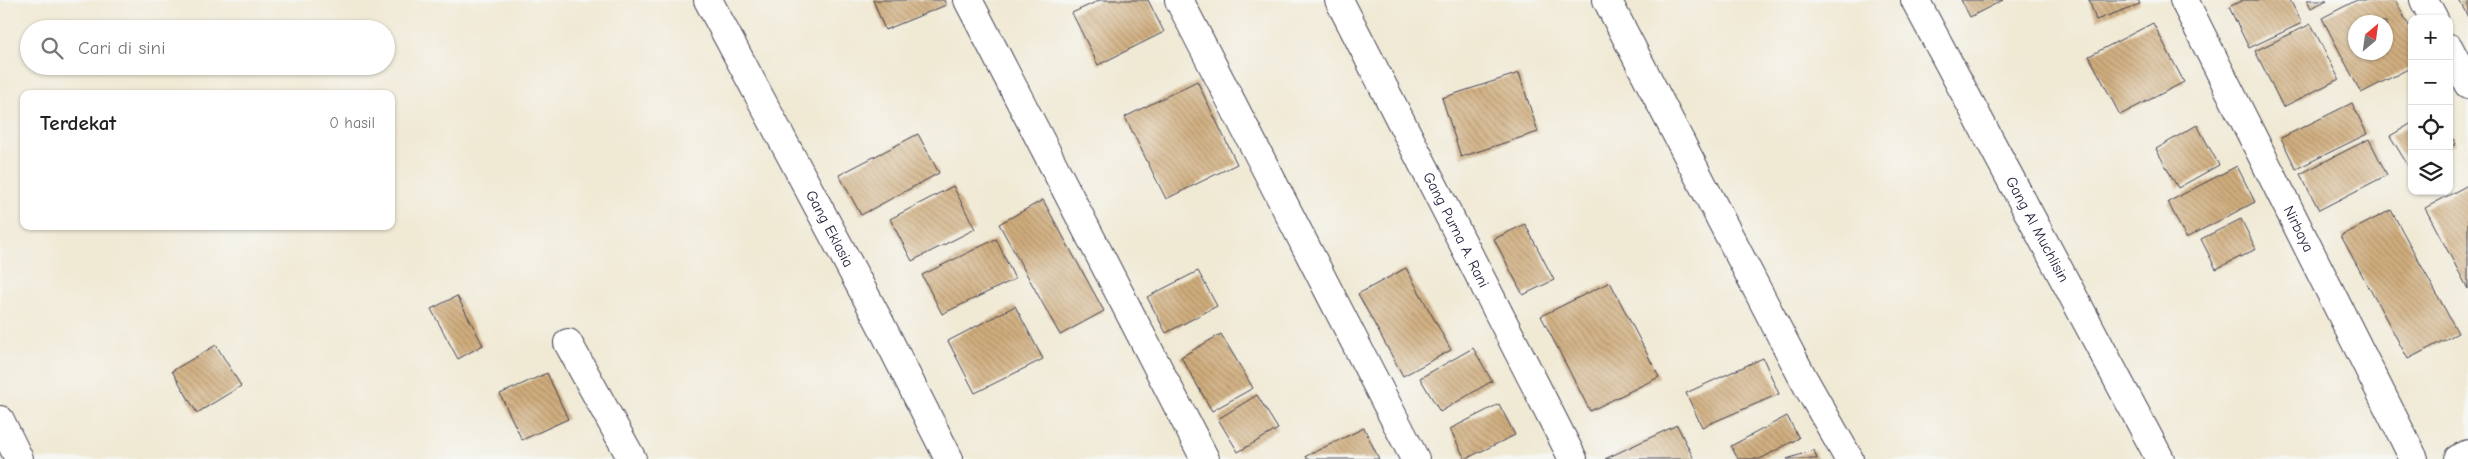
<!DOCTYPE html>
<html lang="id">
<head>
<meta charset="utf-8">
<style>
	body { margin:0; font-family:"Comic Neue",sans-serif; background:#f2f2f2; color:#222 }
	.controls { position:absolute; right:15px; top:15px; display:grid; overflow:hidden; border-radius:10px; box-shadow:0 1px 4px #0004 }
	.controls button { width:45px; height:45px; display:grid; place-items:center; padding:0; border:0; border-bottom:1px solid #e0e0e0; background:#fff; color:#222; font:25px sans-serif }
	.compass { position:absolute; left:2348px; top:15px; width:45px; height:45px; border-radius:50%; background:#fff; box-shadow:0 1px 4px #0004; rotate:29deg }
	.list { margin:0; padding:0; list-style:none }
	h2 { display:flex; justify-content:space-between; align-items:center; height:65px; margin:0; padding:0 20px; font-size:21px }
	h2 small { font-size:16px; font-weight:400; color:#767676 }
	.icon { flex:none; width:28px; height:28px; fill:none; stroke:currentColor; stroke-width:2; stroke-linecap:round; stroke-linejoin:round }
	.map { position:relative; flex:none; width:2468px; height:459px; overflow:hidden }
	.search { position:absolute; background:#fff; box-shadow:0 1px 4px #0004; left:20px; top:20px; width:375px; height:55px; display:flex; align-items:center; gap:12px; box-sizing:border-box; padding:0 18px; border-radius:28px; color:#767676; font-size:19px }
	.panel { position:absolute; background:#fff; box-shadow:0 1px 4px #0004; left:20px; top:90px; width:375px; height:140px; border-radius:10px }
	.map>svg:first-child { display:block }
</style>
</head>
<body>
<div class="map">
<svg width="2468" height="459" viewBox="0 0 2468 459">
	<defs>
		<pattern id="building-back-hatch" width="6" height="6" patternUnits="userSpaceOnUse" patternTransform="scale(1.25)"><rect width="6" height="6" fill="#d0ad7d"/><path d="M-1 5l2 2M0 0l6 6M5-1l2 2" fill="none" stroke="#a88c68"/></pattern>
	</defs>
	<rect width="100%" height="100%" fill="#f6f6f2"/>
	<filter id="ink" filterUnits="userSpaceOnUse"><feTurbulence type="fractalNoise" baseFrequency=".02" numOctaves="2"/><feDisplacementMap in="SourceGraphic" scale="10" xChannelSelector="R" yChannelSelector="G"/><feConvolveMatrix kernelMatrix="1 2 1 2 8 2 1 2 1" color-interpolation-filters="sRGB"/></filter>
	<filter id="wash" filterUnits="userSpaceOnUse"><feTurbulence type="fractalNoise" baseFrequency=".0096" numOctaves="4" result="noise"/><feDisplacementMap in="SourceGraphic" scale="20" xChannelSelector="R" yChannelSelector="G"/><feGaussianBlur stdDeviation="1.12" result="paint"/><feColorMatrix in="noise" values="0 0 0 0 0 0 0 0 0 0 0 0 0 0 0 0 0 1.4 0 .05"/><feComposite in="paint" operator="in"/></filter>
	<g filter="url(#wash)">
		<rect width="100%" height="100%" fill="#f0e9d4"/>
		<g id="blocks">
			<g fill="url(#building-back-hatch)" fill-rule="evenodd">
				<polygon points="873,0 944,0 946,5 885,30"/>
				<polygon points="1100,0 1148,0 1164,32 1098,65 1072,13"/>
				<polygon points="1961,0 2003,0 1970,17"/>
				<polygon points="2089,0 2138,0 2140,4 2096,20"/>
				<polygon points="2243,0 2290,0 2302,23 2249,48 2229,7"/>
				<polygon points="2307,0 2327,0 2311,8"/>
				<path d="M2357,0H2395L2412,31V67L2361,93L2322,18ZM2356,22H2386V52H2356Z"/>
				<polygon points="2459,0 2468,0 2468,17"/>
				<polygon points="2153,23 2184,82 2120,115 2089,56"/>
				<polygon points="2311,24 2339,79 2283,107 2255,51"/>
				<polygon points="1519,73 1538,132 1461,157 1442,98"/>
				<polygon points="1197,81 1237,164 1166,199 1125,117"/>
				<polygon points="2352,103 2367,134 2296,169 2281,138"/>
				<polygon points="2412,123 2412,172 2390,136"/>
				<polygon points="2197,125 2219,165 2178,188 2156,149"/>
				<polygon points="2449,131 2456,144 2449,148"/>
				<polygon points="918,134 939,173 861,215 839,175"/>
				<polygon points="2369,139 2387,175 2319,210 2300,174"/>
				<polygon points="2237,166 2255,202 2186,238 2168,202"/>
				<polygon points="2468,185 2468,289 2425,208"/>
				<polygon points="953,186 975,229 912,261 890,219"/>
				<polygon points="1043,200 1104,311 1060,335 999,224"/>
				<polygon points="2391,210 2458,333 2408,359 2341,236"/>
				<polygon points="2241,219 2256,249 2216,269 2201,239"/>
				<polygon points="1525,224 1554,280 1523,295 1494,239"/>
				<polygon points="996,239 1015,279 942,314 922,275"/>
				<polygon points="1406,268 1451,350 1403,376 1358,294"/>
				<polygon points="1198,271 1217,306 1166,333 1147,297"/>
				<polygon points="1610,282 1659,377 1590,411 1541,316"/>
				<polygon points="457,296 483,345 458,359 431,309"/>
				<polygon points="1015,306 1043,359 975,393 948,341"/>
				<polygon points="1221,334 1253,388 1212,411 1181,357"/>
				<polygon points="216,345 241,386 197,413 172,371"/>
				<polygon points="1473,348 1492,381 1440,412 1420,378"/>
				<polygon points="1763,358 1779,394 1702,427 1686,393"/>
				<polygon points="547,373 568,419 522,440 500,394"/>
				<polygon points="1257,395 1278,429 1238,452 1218,419"/>
				<polygon points="1499,404 1515,435 1465,459 1450,429"/>
				<polygon points="1787,416 1799,438 1760,459 1738,459 1731,446"/>
				<polygon points="1677,425 1694,459 1605,459"/>
				<polygon points="1364,428 1379,459 1307,459 1306,456"/>
				<polygon points="1814,450 1817,459 1787,459"/>
			</g>
		</g>
	</g>
	<g filter="url(#ink)">
		<use href="#blocks" fill-opacity="0" stroke="#414052" stroke-width="1"/>
		<g fill="none" stroke-linecap="round" stroke-linejoin="round">
			<g stroke="#414052" stroke-width="30">
				<g id="street">
					<path id="s1" d="M708,0L879,321L949,459"/>
					<polyline points="968,0 1205,459"/>
					<polyline points="1179,0 1415,459"/>
					<path id="s2" d="M1339,0L1573,459"/>
					<polyline points="1607,0 1803,378 1849,459"/>
					<path id="s3" d="M1915,0L2160,459"/>
					<path id="s4" d="M2184,0L2414,459"/>
					<polyline points="2424,0 2434,19"/>
					<polyline points="2449,48 2468,84"/>
					<polyline points="568,343 632,459"/>
					<polyline points="0,420 19,459"/>
				</g>
			</g>
			<g stroke="#414052" stroke-width="30">
				<polyline id="secondary" points="2458,459 2468,454"/>
			</g>
			<use href="#street" stroke="#fff" stroke-width="28"/>
			<use href="#secondary" stroke="#fff" stroke-width="28"/>
		</g>
	</g>
	<g text-anchor="middle" dominant-baseline="central" stroke-width="4" stroke-linejoin="round" paint-order="stroke">
		<g font-size="15" fill="#22223b" stroke="#f6f6f2">
			<text stroke="none"><textPath href="#s1" startOffset="259">Gang Eklasia</textPath></text>
			<text stroke="none"><textPath href="#s2" startOffset="258">Gang Purna A. Rani</textPath></text>
			<text stroke="none"><textPath href="#s3" startOffset="260">Gang Al Muchlisin</textPath></text>
			<text stroke="none"><textPath href="#s4" startOffset="256">Nirbaya</textPath></text>
		</g>
	</g>
</svg>
<div class="controls">
<button>+</button>
<button>−</button>
<button><svg class="icon" aria-label="locate" viewBox="0 0 24 24"><circle cx="12" cy="12" r="6"/><path d="M12 2v4M12 18v4M2 12h4M18 12h4"/></svg></button>
<button><svg class="icon" aria-label="layers" viewBox="0 0 24 24"><path d="M12 4l9 5-9 5-9-5zM3 14l9 5 9-5"/></svg></button>
</div>
<svg class="compass" viewBox="-18 -18 36 36"><path d="M0-13l5 13h-10z" fill="#e53935"/><path d="M0 13l5-13h-10z" fill="#767676"/></svg>
<div class="search"><svg class="icon" aria-label="search" viewBox="0 0 24 24"><circle cx="10" cy="10" r="6"/><path d="M15 15l6 6"/></svg>Cari di sini</div>
<section class="panel">
<h2>Terdekat<small>0 hasil</small></h2>
<ul class="list">
</ul>
</section>
</div>
</body>
</html>
